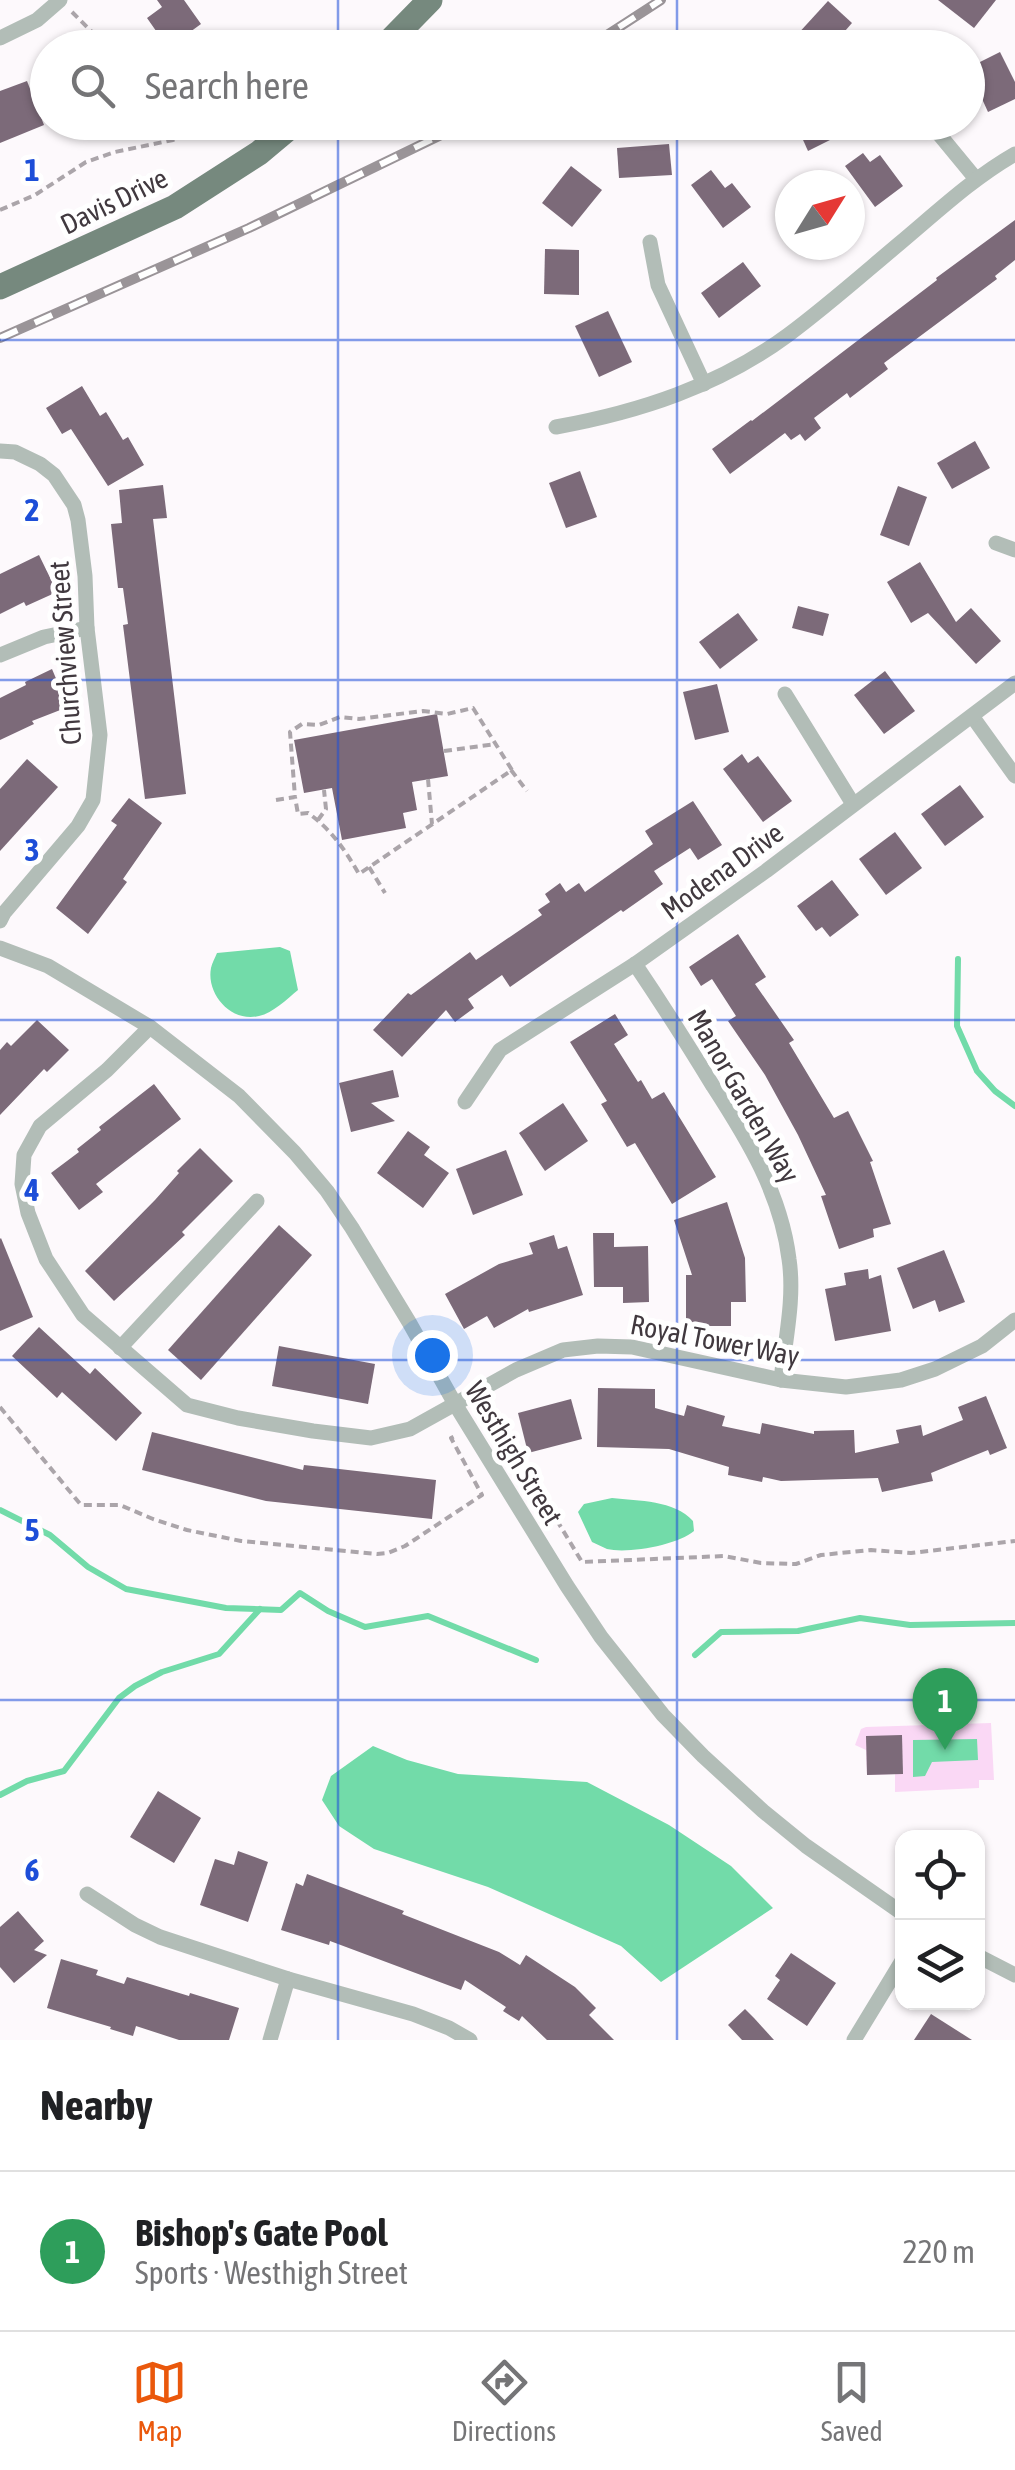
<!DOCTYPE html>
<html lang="en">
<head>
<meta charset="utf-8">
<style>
	body { margin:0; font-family:"Asap Condensed",sans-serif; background:#f6f6f6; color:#202124 }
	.controls { position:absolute; right:30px; bottom:30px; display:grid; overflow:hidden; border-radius:20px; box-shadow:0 2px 8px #0004 }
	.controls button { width:90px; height:90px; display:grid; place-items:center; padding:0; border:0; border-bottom:2px solid #e0e0e0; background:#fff; color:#202124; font:50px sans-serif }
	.compass { position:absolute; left:775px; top:170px; width:90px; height:90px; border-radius:50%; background:#fff; box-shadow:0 2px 8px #0004; rotate:53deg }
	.you { position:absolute; left:432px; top:1355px; width:35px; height:35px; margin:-25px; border:8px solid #fff; border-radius:50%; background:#1a73e8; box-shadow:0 0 0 15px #1a73e833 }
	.badge { display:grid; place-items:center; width:65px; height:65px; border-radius:50%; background:#ea580c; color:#fff; font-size:32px; font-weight:700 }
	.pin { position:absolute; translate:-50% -82px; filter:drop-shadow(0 2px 5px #0008) }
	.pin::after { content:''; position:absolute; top:52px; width:35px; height:30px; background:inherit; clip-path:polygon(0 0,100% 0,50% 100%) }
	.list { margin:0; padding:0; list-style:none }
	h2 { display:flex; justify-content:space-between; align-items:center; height:130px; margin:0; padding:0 40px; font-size:42px }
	h2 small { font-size:32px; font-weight:400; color:#757577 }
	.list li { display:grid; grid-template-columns:65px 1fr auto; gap:30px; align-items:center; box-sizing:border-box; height:160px; padding:0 40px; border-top:2px solid #e0e0e0 }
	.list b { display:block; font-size:38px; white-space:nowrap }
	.list p { margin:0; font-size:32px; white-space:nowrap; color:#757577 }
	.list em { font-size:32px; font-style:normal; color:#757577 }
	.icon { flex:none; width:55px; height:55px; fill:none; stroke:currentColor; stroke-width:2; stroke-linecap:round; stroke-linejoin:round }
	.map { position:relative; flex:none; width:1015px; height:2040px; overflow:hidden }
	.search { position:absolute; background:#fff; box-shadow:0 2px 8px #0004; left:30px; right:30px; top:30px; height:110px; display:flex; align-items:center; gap:25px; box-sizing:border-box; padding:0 35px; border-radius:55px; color:#757577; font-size:38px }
	.sheet { height:290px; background:#fff }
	nav { display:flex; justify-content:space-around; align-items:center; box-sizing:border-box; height:140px; border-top:2px solid #e0e0e0; background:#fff; font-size:28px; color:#757577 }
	nav a { display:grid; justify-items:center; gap:5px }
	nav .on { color:#ea580c }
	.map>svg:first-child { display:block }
</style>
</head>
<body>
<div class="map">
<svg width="1015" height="2040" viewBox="0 0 1015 2040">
	<rect width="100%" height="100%" fill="#fdf9fc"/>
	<polygon fill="#fad8f5" points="991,1723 994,1780 979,1780 979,1788 895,1792 895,1774 867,1775 866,1750 855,1745 861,1729 866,1727"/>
	<g fill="#72dba9">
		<path d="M280,947L290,951L298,990C287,999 273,1013 259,1016C231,1023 206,994 211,968C212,963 215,958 217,953Z"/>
		<path d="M612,1498C639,1501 674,1500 693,1521L694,1531C678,1545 628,1554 607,1549C602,1547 597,1544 592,1542L578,1512L584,1504Z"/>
		<polygon points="977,1739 978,1760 932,1762 925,1776 913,1777 913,1740"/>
		<polygon points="373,1746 407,1760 458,1774 587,1782 669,1825 731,1866 773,1908 661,1982 621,1946 488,1887 374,1849 339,1826 322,1800 331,1776"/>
	</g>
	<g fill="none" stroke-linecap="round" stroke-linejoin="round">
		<g stroke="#72dba9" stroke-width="6">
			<polyline points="958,959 957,1026 977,1071 995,1091 1015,1106"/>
			<polyline points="0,1510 50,1535 88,1567 126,1589 226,1608 281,1610 300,1593 328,1611 365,1627 428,1616 536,1660"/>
			<polyline points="695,1655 721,1632 798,1631 860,1618 910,1625 1015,1623"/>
			<polyline points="0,1795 27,1781 64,1771 119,1698 135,1686 162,1672 219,1654 260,1609"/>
		</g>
	</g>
	<g fill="#7c6a79">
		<polygon points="157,0 184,0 201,24 168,48 147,18 162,7"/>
		<polygon points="938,0 996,0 974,28"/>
		<polygon points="828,1 852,23 830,48 785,48"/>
		<polygon points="1000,52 1015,82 1015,99 988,112 968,68"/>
		<polygon points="27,81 44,125 0,143 0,91"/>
		<polygon points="795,122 829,122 836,137 808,151"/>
		<polygon points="669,144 672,175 619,178 617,148"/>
		<polygon points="863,153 870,162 880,155 903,186 875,207 845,166"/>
		<polygon points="571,166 602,190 572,227 542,203"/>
		<polygon points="711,170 725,188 732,183 751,207 723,228 691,185"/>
		<polygon points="1015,220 1015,260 995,276 997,279 884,363 888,369 850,398 847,393 814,418 821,428 805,441 800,434 791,440 785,433 730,474 712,449 751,420 752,421 937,280 936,278"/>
		<polygon points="545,249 579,250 579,295 544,294"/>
		<polygon points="743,262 761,286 719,318 701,293"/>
		<polygon points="608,311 632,362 599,377 575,326"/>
		<polygon points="82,386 100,416 106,412 123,440 128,437 144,465 108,486 71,429 62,434 46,408"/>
		<polygon points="975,441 990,468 952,489 937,463"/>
		<polygon points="580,471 597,517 566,528 549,483"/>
		<polygon points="163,485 167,518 153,519 186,794 145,799 123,625 128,624 123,588 118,588 111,524 122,523 119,490"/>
		<polygon points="898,486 927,497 909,546 880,535"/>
		<polygon points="39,555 57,592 26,606 24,602 0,614 0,574"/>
		<polygon points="920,562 956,622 971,608 1001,641 976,664 928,613 911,623 887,582"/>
		<polygon points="798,606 829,614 823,636 792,628"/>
		<polygon points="738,613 758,640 720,669 699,642"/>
		<polygon points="52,669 68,707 32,721 34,724 0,740 0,698 26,685 25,682"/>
		<polygon points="885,671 915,711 884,734 854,695"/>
		<polygon points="717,684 729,732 695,740 683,692"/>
		<polygon points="437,714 448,776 412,782 417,810 403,813 406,828 342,840 332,788 304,793 294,740"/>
		<polygon points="742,754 748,763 758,756 792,801 763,822 723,769"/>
		<polygon points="27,759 58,787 0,851 0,789"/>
		<polygon points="960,785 984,817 945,846 921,814"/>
		<polygon points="129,798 162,823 123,879 127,882 88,934 56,908 117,825 111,821"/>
		<polygon points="693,801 722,845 698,860 690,848 654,871 663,884 623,912 621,910 510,987 502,975 468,999 474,1008 455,1022 446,1010 402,1057 373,1030 408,993 411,995 470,952 476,960 542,915 538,910 550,902 545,894 560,883 566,892 579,883 585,892 653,844 645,831"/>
		<polygon points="895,832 922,868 886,895 859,859"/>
		<polygon points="832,880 859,915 830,937 822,927 816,931 797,906"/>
		<polygon points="738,934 766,977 755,984 794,1040 789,1043 834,1118 848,1111 873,1161 870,1162 891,1224 873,1229 874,1237 839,1249 821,1196 826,1195 798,1135 765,1075 728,1021 736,1016 712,979 701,986 689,967"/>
		<polygon points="615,1014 628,1035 614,1044 638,1082 641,1080 652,1099 664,1092 716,1177 672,1204 635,1143 627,1147 601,1104 607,1101 570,1042"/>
		<polygon points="37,1020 69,1050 47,1072 44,1069 0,1115 0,1050 7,1042 11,1046"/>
		<polygon points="393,1070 399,1097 371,1103 395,1121 351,1132 339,1083"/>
		<polygon points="154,1084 181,1119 96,1184 103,1192 79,1210 51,1173 79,1152 77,1149 101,1130 99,1127"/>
		<polygon points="563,1103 588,1141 545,1171 519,1133"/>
		<polygon points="408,1131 430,1147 424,1155 449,1173 423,1208 377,1173"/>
		<polygon points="200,1148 233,1181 182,1232 185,1235 114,1301 85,1271 155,1200 179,1173 177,1171"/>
		<polygon points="506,1150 523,1195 473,1215 456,1169"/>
		<polygon points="727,1202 745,1258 746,1302 731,1302 731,1326 686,1326 686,1275 692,1275 674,1220"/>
		<polygon points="279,1225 312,1255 201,1380 168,1350"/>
		<polygon points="593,1233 614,1233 614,1247 648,1246 649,1302 623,1303 623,1287 594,1287"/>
		<polygon points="554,1235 558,1249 567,1246 583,1295 529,1312 528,1309 494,1328 487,1316 464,1329 445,1294 499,1264 533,1254 529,1243"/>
		<polygon points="1,1238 33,1317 0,1331 0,1239"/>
		<polygon points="944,1250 965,1302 939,1312 935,1300 913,1309 897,1268"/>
		<polygon points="868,1269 869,1279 881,1275 891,1331 835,1341 825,1289 846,1285 844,1273"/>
		<polygon points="39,1327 90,1374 95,1368 142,1413 116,1441 62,1392 57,1398 12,1356"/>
		<polygon points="279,1346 375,1364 368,1404 272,1386"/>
		<polygon points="598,1388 655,1389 655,1408 684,1416 687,1405 725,1416 722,1426 760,1434 762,1423 814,1434 814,1431 854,1430 855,1453 899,1443 896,1430 921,1425 923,1436 963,1420 958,1407 986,1396 1007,1448 990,1455 988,1450 931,1473 933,1481 882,1492 878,1478 781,1481 763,1477 762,1482 728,1475 729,1467 669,1449 597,1447"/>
		<polygon points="571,1399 582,1439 528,1453 518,1413"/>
		<polygon points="152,1432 303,1470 304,1465 436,1480 432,1519 266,1501 142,1470"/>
		<polygon points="902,1735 903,1774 867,1775 866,1736"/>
		<polygon points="158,1791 201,1818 174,1863 130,1837"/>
		<polygon points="238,1851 268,1862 248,1922 200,1905 215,1859 234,1865"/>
		<polygon points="307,1874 404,1911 402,1914 499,1952 520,1965 526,1955 575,1987 596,2008 589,2015 614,2040 547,2040 522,2016 519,2021 503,2011 506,2007 465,1980 461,1990 330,1941 329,1945 281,1930 296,1883 303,1886"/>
		<polygon points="18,1911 44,1941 34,1950 47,1955 14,1983 0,1967 0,1927"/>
		<polygon points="791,1953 836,1983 807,2026 767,1999 780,1980 775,1976"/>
		<polygon points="61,1959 98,1970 96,1975 124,1984 127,1977 189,1996 190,1993 239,2008 229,2040 179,2040 136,2026 133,2036 110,2029 111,2027 47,2008"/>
		<polygon points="745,2009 754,2018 774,2040 742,2040 728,2025"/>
		<polygon points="931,2014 972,2040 914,2040"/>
	</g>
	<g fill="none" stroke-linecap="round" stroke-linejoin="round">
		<g stroke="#aba5aa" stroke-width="4" stroke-dasharray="8 5" stroke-linecap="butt">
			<polyline points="72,12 96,36 111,48"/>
			<polyline points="0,210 35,195 86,162 115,152 173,140 207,122"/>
			<polyline points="444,751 496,744"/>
			<polyline points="511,770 527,791"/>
			<polyline points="428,779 432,824"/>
			<path d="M276,800L295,797L298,814L308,813C331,829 345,850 359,874L512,770L473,708L447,714L423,711L359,719L340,717L319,725L302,724L290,732L295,797"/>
			<polyline points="318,820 326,809 324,790"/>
			<polyline points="369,867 385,893"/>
			<polyline points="0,1407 81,1505 120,1505 153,1519 187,1530 241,1541 377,1554 388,1553 405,1546 482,1495 451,1438 455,1436"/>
			<polyline points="486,1419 494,1416 582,1562 724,1556 761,1563 796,1564 821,1555 871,1550 911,1553 1015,1541"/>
		</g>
		<g stroke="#b2bdb7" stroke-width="15">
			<polyline points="0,38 37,20 60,0"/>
			<polyline points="929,122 976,179"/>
			<polyline points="650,242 658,285 704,384"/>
			<path d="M556,427C639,412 719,386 788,335C827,306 863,274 900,243C937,212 973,178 1015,154"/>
			<polyline points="0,451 15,452 40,464 54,475 74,505 78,520 85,576 87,628 100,735 93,800 78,826 4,913 0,921"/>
			<polyline points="996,543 1015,550"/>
			<polyline points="0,655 44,637 87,628"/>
			<polyline points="785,694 853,804"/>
			<polyline points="972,716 1015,776"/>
			<polyline points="0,948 48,966 150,1027 239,1096 295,1153 327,1191 352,1228 409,1322 455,1404 567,1586 601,1637 663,1715 703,1756 763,1811 806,1846 902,1913"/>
			<path d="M635,964C662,1004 688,1045 713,1086C748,1140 781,1194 789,1259C795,1299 785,1340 781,1380"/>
			<polyline points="150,1027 107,1070 40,1126 24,1155 22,1184 28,1213 46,1259 83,1315 187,1405 238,1418 313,1431 371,1438 410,1429 516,1370 563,1350 598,1346 632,1347 781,1380 846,1387 901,1380 935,1369 982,1346 1015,1320"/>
			<polyline points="465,1102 500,1050 635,964 766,871 1015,683"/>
			<polyline points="120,1348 257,1201"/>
			<polyline points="87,1894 135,1925 160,1937 288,1979 413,2014 449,2028 470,2040"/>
			<polyline points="978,1956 1015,1975"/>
			<polyline points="270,2040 288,1979"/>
			<polyline points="854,2040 902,1961"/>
		</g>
		<g stroke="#76897e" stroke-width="25">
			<polyline points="383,48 430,0"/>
			<polyline points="0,287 175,207 259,153 296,122"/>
		</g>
		<g stroke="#9a9498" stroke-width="10">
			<g id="rail">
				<polyline points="587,48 661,0"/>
				<polyline points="0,338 249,228 439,136 461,122"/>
			</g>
		</g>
		<use href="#rail" stroke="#fff" stroke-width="6" stroke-dasharray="19" stroke-linecap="butt"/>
	</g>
	<path fill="none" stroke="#1d4ed8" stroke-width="2.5" stroke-opacity="0.55" d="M338,0V48M677,0V48M338,122V2040M677,122V2040M0,340H1015M0,680H1015M0,1020H1015M0,1360H1015M0,1700H1015"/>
	<g text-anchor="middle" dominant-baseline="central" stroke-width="10" stroke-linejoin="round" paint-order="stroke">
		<g font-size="28" fill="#41393f" stroke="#fff">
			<text transform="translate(114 201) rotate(-26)">Davis Drive</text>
			<text transform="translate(65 653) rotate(-94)">Churchview Street</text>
			<text transform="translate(722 871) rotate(-36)">Modena Drive</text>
			<text transform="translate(744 1096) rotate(60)">Manor Garden Way</text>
			<text transform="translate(715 1340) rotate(11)">Royal Tower Way</text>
			<text transform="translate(514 1453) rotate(59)">Westhigh Street</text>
		</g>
	</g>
	<g font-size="32" text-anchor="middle" font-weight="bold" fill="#1d4ed8" stroke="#fff" stroke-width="10" stroke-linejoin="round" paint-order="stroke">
		<text x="32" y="181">1</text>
		<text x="32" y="521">2</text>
		<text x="32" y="861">3</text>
		<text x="32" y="1201">4</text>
		<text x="32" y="1541">5</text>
		<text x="32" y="1881">6</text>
	</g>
</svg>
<div class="controls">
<button><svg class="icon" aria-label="locate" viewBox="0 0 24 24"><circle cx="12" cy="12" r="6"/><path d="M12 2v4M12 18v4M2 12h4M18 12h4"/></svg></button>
<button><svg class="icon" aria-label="layers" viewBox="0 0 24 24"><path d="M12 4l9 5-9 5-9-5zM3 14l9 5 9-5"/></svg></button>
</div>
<svg class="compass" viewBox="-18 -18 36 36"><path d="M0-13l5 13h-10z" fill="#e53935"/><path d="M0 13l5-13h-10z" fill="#757577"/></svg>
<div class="you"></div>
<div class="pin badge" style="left:945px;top:1750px;background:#2e9e5b">1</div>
<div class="search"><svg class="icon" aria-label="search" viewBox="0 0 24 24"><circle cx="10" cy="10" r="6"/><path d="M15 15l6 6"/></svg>Search here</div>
</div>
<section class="sheet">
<h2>Nearby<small></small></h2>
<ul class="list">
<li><span class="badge" style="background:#2e9e5b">1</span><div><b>Bishop's Gate Pool</b><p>Sports · Westhigh Street</p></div><em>220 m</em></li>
</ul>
</section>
<nav>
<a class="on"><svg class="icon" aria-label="map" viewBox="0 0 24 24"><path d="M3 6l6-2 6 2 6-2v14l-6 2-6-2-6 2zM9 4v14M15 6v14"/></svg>Map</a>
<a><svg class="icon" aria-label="directions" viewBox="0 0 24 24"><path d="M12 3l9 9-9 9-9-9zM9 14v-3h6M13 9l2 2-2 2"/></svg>Directions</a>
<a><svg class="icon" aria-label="saved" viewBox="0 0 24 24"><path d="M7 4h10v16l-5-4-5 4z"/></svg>Saved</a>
</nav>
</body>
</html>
